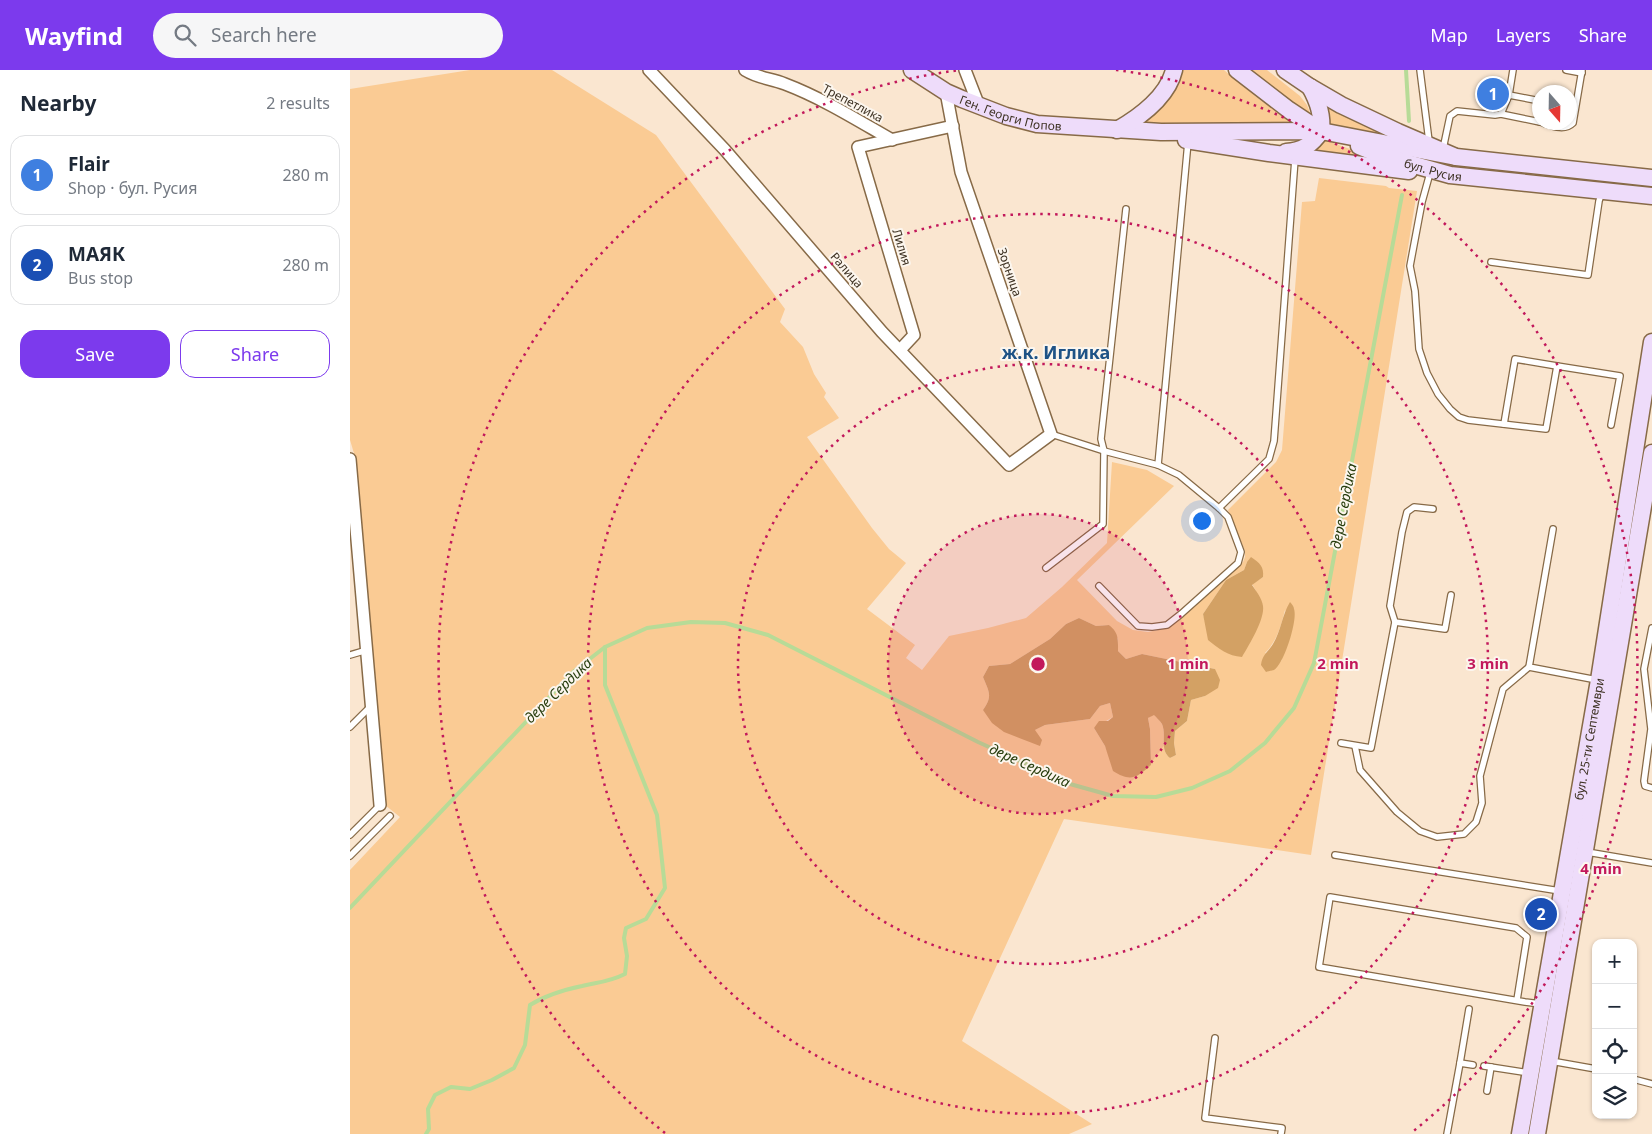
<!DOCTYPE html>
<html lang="en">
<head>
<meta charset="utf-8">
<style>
	body { margin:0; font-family:"Noto Sans",sans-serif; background:#f6f6f7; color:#1f2937 }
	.controls { position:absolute; right:15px; bottom:15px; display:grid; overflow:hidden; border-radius:10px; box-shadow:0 1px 4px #0004 }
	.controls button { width:45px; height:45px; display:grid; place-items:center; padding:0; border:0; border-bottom:1px solid #e0e1e3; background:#fff; color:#1f2937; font:25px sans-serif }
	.compass { position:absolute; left:1182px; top:15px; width:45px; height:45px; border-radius:50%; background:#fff; box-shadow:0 1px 4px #0004; rotate:160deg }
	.you { position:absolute; left:851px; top:450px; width:18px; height:18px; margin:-12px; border:4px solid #fff; border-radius:50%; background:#1a73e8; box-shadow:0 0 0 8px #1a73e833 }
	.badge { display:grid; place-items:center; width:32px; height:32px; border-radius:50%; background:#7c3aed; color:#fff; font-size:16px; font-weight:700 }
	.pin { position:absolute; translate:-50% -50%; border:2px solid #fff; box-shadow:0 1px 5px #0006 }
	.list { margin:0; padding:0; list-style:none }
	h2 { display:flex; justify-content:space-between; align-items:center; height:65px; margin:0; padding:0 20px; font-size:21px }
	h2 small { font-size:16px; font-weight:400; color:#747a83 }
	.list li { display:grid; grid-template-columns:32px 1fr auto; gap:15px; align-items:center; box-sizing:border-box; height:80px; margin:0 10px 10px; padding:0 10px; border:1px solid #e0e1e3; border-radius:15px }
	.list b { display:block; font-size:19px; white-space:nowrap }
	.list p { margin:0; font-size:16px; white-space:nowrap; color:#747a83 }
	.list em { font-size:16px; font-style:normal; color:#747a83 }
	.actions { display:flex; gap:10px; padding:15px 20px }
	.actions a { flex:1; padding:11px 0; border:1px solid #7c3aed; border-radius:15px; text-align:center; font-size:18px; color:#7c3aed }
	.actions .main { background:#7c3aed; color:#fff }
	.icon { flex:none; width:28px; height:28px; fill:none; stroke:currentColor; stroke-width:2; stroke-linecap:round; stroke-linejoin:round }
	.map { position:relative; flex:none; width:1302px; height:1064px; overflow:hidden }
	header { display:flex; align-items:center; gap:30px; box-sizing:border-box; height:70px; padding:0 25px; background:#7c3aed; color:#fff }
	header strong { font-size:24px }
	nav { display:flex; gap:28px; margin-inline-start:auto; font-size:18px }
	.search { width:350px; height:45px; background:#f6f6f7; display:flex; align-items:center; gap:12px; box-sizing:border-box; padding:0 18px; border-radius:28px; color:#747a83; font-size:19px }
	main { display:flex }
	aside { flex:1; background:#fff }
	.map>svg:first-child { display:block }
</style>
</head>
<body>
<header>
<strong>Wayfind</strong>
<div class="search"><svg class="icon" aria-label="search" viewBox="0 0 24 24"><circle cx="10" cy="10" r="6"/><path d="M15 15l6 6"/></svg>Search here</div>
<nav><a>Map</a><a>Layers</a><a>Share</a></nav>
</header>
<main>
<aside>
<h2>Nearby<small>2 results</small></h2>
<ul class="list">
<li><span class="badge" style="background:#3f7fe0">1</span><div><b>Flair</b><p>Shop · бул. Русия</p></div><em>280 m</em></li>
<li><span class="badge" style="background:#1a4fb4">2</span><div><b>МАЯК</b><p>Bus stop</p></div><em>280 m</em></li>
</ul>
<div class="actions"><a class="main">Save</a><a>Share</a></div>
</aside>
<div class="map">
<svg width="1302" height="1064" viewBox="0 0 1302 1064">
	<rect width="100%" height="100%" fill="#fae6d0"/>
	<g fill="#facb94" fill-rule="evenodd">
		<path d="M120,0H202L306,65L435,239L430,252L453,277L464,304L476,323L474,327L489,348L457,367L522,458L539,479L556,493L517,539L565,575L556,588L572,600L599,566L638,558L676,548L712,517L757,473L762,392L797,400L824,416L727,510L767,551L783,560L798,562L818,558L833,547L893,492L895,487V481L878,440L926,392L932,380L952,132L965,131L969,108L1036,116L1039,118L1067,121L961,785L714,749L612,971L742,1054L719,1064H0V800L50,747L35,735L6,390L0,370V19ZM897,492L913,507L902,514L906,521L856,555L853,544L876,510L894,500ZM935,540L943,556L931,591L915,583C927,571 931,556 935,540ZM729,548L746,556L759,555L768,569V581L776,589L792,584L865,599L855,626L841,630L837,651L825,661L824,673L826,685L820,688C809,679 817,666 812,654C810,651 806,647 804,644L798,648L800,659L801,694L759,685L755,676L744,658L763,647L760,633L750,636L740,649L695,655L685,660L633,640C643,626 639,622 633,607L639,596L660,594L700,569L716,554Z"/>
		<path d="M830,0H874C898,20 921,41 949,54L811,56L794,53V50Z"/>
		<polygon points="897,0 917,0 950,26 957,35 962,48"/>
		<polygon points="975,36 1067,73 978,56"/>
		<polygon points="972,69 1039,93 956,83"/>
	</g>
	<g fill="#d3a164">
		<path d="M901,487C910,493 914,497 913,507L902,515C906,521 912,528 913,536C915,549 899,575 892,587C878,586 869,579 858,570L853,544L876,510L894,500L897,492Z"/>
		<path d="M940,532C942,534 944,537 944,539C948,550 934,594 924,600C921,601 918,601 916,602L911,595C912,585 918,582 923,574C931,561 932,545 940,532Z"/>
		<path d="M729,548L746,556L759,555C769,563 768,569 768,581L776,589L792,584L865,599L870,610L868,618L855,626L841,630L837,651L825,661L824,673L826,685L820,688C809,679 817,666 812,654C810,651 806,647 804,645L798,648L800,659L801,695C787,708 780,712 763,701L755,676L744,658L749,651H758L763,647L760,633L750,636L740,649L695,655L685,660L692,670L690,676L654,662L642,653L633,640C643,626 639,622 633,607L639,596L660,594L700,569L716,554Z"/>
	</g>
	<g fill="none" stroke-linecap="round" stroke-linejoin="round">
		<g stroke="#b7db97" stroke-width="4">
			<polyline points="1056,0 1059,51"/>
			<polyline points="0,838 223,602 255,577 297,558 341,552 375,553 418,565 628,672 720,714 763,726 806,727 842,718 880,701 915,673 944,638 964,593 1052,125"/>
			<path d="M76,1064L79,1059L78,1039L85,1025L101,1017L120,1019L142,1010L164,998L175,975L180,935C196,925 213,920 232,916C249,912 259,912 275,904L277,886L274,868L276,858L296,849L315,818L307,745L255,615V577"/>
		</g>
		<g stroke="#876a47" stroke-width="8">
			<g id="lane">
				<polyline points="1070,0 1079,71"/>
				<polyline points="1216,0 1232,3"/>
				<polyline points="1159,25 1190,31"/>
				<polyline points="1151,44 1190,52"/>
				<path d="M1190,52C1200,55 1214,62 1223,53L1232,0"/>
				<polyline points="1093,79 1100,46 1107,41 1145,45 1151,44 1159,25 1163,0"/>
				<polyline points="1080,103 1072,132 1060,196 1065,221 1069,279 1077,303 1088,324 1100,339 1109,347 1118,350 1196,359 1207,296 1270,306 1261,355"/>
				<polyline points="1141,192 1238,205 1249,131 1252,122"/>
				<polyline points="1154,354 1165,289 1207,296"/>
				<polyline points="701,364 754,381 808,395 829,405 869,438 878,447 891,482 888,493 831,544 817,555 802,557 788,556 749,516"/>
				<polyline points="808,395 838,72"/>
				<polyline points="869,438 919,389 924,371 945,89"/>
				<polyline points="1083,439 1064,437 1057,442 1052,462 1040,536 1045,552 1095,559 1101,525"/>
				<polyline points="1203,459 1179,597 1247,610"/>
				<polyline points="696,498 753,454 754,381 751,369 776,139"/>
				<polyline points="1302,558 1294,599 1301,659 1294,711 1295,716 1302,718"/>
				<polyline points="0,585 17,580"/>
				<polyline points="0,657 20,637"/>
				<polyline points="991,673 1021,678 1045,552"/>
				<polyline points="1005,676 1010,700 1047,742 1070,761 1087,767 1114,764 1126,752 1132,733 1130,706 1153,619 1179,597"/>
				<polyline points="0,765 30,735"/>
				<polyline points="1237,782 1302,793"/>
				<polyline points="985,785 1210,821"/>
				<polyline points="0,786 40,746"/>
				<polyline points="1167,930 1177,867 1166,858 980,827 969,897 1175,932 1191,934"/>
				<polyline points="865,968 855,1048 932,1058 931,1064"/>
				<polyline points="1201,991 1246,999"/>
				<polyline points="1110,993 1119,939"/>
				<polyline points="1134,996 1179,1003"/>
				<polyline points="1283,1009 1302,1014"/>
				<polyline points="1137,1021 1141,997"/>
				<polyline points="1097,1064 1110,993 1123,995"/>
			</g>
		</g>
		<g stroke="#876a47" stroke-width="14">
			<g id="street">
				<polyline points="299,0 375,80 532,262 659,395 701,364 611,102 596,22"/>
				<path d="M395,0C410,9 420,8 435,14C472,28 507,50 542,70"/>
				<polyline points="615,0 629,36"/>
				<polyline points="550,280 564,265 508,77 603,56"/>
				<polyline points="0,389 30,735"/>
			</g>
		</g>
		<g stroke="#876a47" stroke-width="19">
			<g id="secondary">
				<path id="s1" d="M562,0L596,22L612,29L656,46L687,54L811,62L971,61L1106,87"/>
				<polyline points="887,0 939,40 972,62"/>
				<polyline points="935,0 960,17 991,35 1048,62 1106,87 1302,108"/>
				<path d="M767,60C790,47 818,26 824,0"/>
				<polyline points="836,70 919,83 1059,101"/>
				<path id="s2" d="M1009,76L1036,87L1100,105L1302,126"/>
				<path d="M936,82C952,81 962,75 971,61C973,45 968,31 960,17"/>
				<path id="s3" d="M1170,1064L1249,610L1302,272"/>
				<polyline points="1187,1064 1302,383"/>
			</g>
		</g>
		<use href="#lane" stroke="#fff" stroke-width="5.5"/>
		<use href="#street" stroke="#fff" stroke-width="11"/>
		<use href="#secondary" stroke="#eedcfa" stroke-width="16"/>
	</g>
	<circle cx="688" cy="594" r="150" fill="#c2185b" fill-opacity=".12"/>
	<g fill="none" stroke="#c2185b" stroke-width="2.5" stroke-dasharray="2.5 5">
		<circle cx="688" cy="594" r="150"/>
		<circle cx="688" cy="594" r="300"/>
		<circle cx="688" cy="594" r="450"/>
		<path d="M315 1063A599 599 0 0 1 610 0M766 0A599 599 0 0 1 1061 1063"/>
	</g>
	<g text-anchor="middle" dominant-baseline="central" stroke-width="4" stroke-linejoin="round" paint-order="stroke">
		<g font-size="12" fill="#3d3122" stroke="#fcf6ee">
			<text transform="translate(503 33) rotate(28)">Трепетлика</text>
			<text stroke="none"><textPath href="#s1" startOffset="109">Ген. Георги Попов</textPath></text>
			<text stroke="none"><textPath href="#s2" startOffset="78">бул. Русия</textPath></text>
			<text transform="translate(552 177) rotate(73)">Лилия</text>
			<text transform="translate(497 200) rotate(49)">Ралица</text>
			<text transform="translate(660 202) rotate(71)">Зорница</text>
			<text stroke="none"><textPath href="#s3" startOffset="401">бул. 25-ти Септември</textPath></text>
		</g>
		<g font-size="14" font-style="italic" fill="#283e0e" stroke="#fcf6ee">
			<text transform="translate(993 436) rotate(-79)">дере Сердика</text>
			<text transform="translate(208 620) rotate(-44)">дере Сердика</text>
			<text transform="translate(680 695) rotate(24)">дере Сердика</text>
		</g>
		<g font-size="18" font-weight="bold" fill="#1f5386" stroke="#fcf6ee">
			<text x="706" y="282">ж.к. Иглика</text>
		</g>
	</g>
	<circle cx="688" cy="594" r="8" fill="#c2185b" stroke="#fcf6ee" stroke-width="2.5"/>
	<g font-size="15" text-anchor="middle" font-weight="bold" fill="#c2185b" stroke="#fcf6ee" stroke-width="4" stroke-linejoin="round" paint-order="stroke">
		<text x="838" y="599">1 min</text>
		<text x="988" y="599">2 min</text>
		<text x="1138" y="599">3 min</text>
		<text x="1251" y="804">4 min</text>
	</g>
</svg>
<div class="controls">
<button>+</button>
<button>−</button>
<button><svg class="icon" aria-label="locate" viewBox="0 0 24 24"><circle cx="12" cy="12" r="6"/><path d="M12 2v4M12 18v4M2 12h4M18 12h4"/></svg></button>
<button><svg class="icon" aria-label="layers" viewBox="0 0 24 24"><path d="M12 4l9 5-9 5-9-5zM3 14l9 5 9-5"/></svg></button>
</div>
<svg class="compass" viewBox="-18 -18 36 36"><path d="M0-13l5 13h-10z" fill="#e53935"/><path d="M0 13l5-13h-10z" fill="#747a83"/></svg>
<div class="you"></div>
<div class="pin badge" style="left:1143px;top:24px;background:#3f7fe0">1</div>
<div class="pin badge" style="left:1191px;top:844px;background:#1a4fb4">2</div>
</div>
</main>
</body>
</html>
